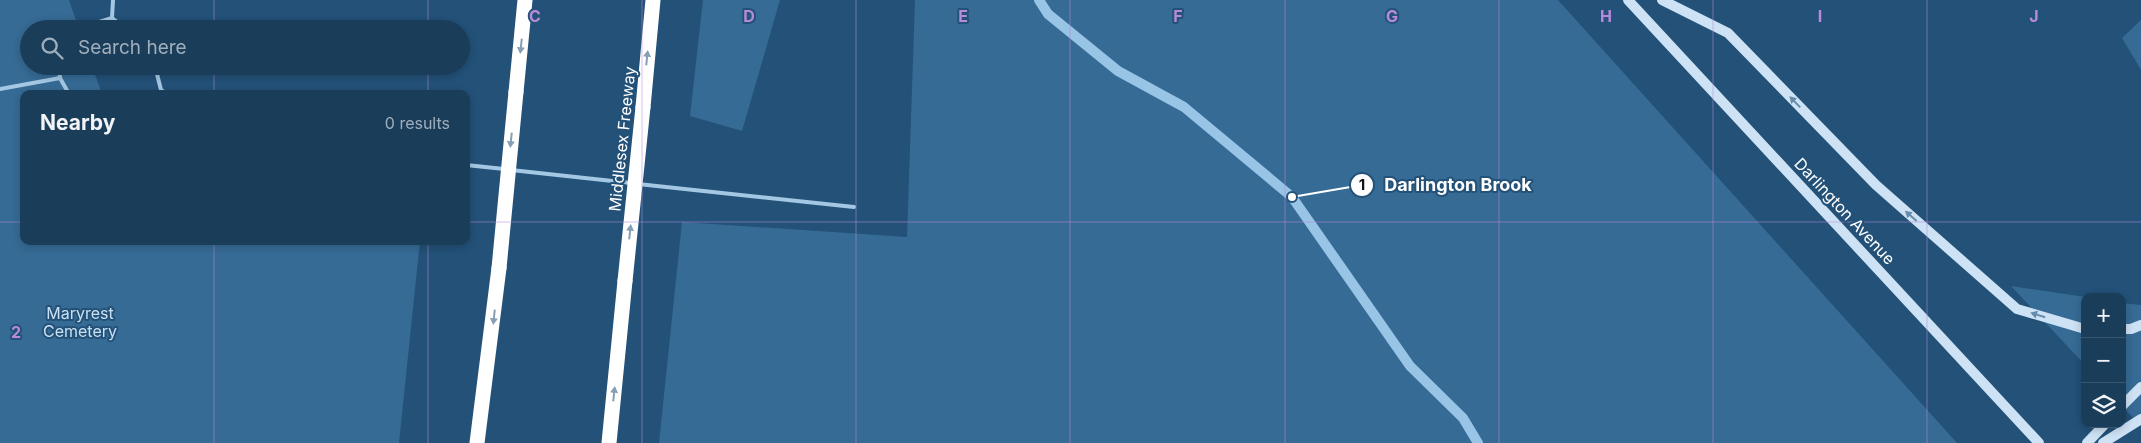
<!DOCTYPE html>
<html lang="en">
<head>
<meta charset="utf-8">
<style>
	body { margin:0; font-family:Inter,sans-serif; background:#234460; color:#f1f3f6 }
	.controls { position:absolute; right:15px; bottom:15px; display:grid; overflow:hidden; border-radius:10px; box-shadow:0 2px 8px #0003 }
	.controls button { width:45px; height:45px; display:grid; place-items:center; padding:0; border:0; border-bottom:1px solid #385670; background:#1a3d5a; color:#f1f3f6; font:25px sans-serif }
	.list { margin:0; padding:0; list-style:none }
	h2 { display:flex; justify-content:space-between; align-items:center; height:65px; margin:0; padding:0 20px; font-size:21px }
	h2 small { font-size:16px; font-weight:400; color:#9faebb }
	.icon { flex:none; width:28px; height:28px; fill:none; stroke:currentColor; stroke-width:2; stroke-linecap:round; stroke-linejoin:round }
	.map { position:relative; flex:none; width:2141px; height:443px; overflow:hidden }
	.search { position:absolute; background:#1a3d5a; box-shadow:0 2px 8px #0003; left:20px; top:20px; width:450px; height:55px; display:flex; align-items:center; gap:12px; box-sizing:border-box; padding:0 18px; border-radius:28px; color:#9faebb; font-size:19px }
	.panel { position:absolute; background:#1a3d5a; box-shadow:0 2px 8px #0003; left:20px; top:90px; width:450px; height:155px; border-radius:10px }
	.map>svg:first-child { display:block }
</style>
</head>
<body>
<div class="map">
<svg width="2141" height="443" viewBox="0 0 2141 443">
	<rect width="100%" height="100%" fill="#235178"/>
	<g fill="#366b95">
		<polygon points="0,0 69,0 79,29 29,29 29,66 92,66 102,94 24,94 24,241 420,241 399,443 0,443"/>
		<polygon points="703,0 780,0 742,131 690,116"/>
		<polygon points="915,0 1558,0 1957,443 659,443 682,222 907,237"/>
		<polygon points="2141,20 2141,70 2122,38"/>
		<polygon points="2011,286 2085,297 2085,365"/>
		<polygon points="2122,303 2141,305 2141,426 2122,406"/>
	</g>
	<g fill="none" stroke-linecap="round" stroke-linejoin="round">
		<polyline stroke="#98c4e5" stroke-width="10" points="1039,0 1048,14 1118,71 1184,107 1292,197 1410,366 1463,418 1478,443"/>
		<g stroke="#a4c8e4" stroke-width="4">
			<polyline points="112,18 113,0"/>
			<polyline points="77,29 112,18 126,29"/>
			<polyline points="59,66 60,78 69,94"/>
			<polyline points="155,66 161,90 167,94"/>
			<polyline points="0,89 60,78"/>
			<polyline points="466,165 504,169"/>
			<polyline points="511,170 631,183"/>
			<polyline points="638,184 854,207"/>
		</g>
		<g stroke="#cde2f4" stroke-width="10">
			<polyline points="1628,0 2039,443"/>
			<polyline points="1662,0 1728,33 1876,185 2017,309 2085,329"/>
			<polyline points="2122,329 2131,329 2141,325"/>
			<polyline points="2122,406 2141,387"/>
			<polyline points="2087,443 2105,424"/>
			<polyline points="2103,443 2141,419"/>
		</g>
		<g stroke="#fff" stroke-width="15">
			<polyline points="516,92 525,0"/>
			<polyline points="643,107 653,0"/>
			<polyline points="477,443 499,268"/>
			<polyline points="609,443 625,281"/>
		</g>
		<g stroke="#fff" stroke-width="15">
			<polyline points="499,268 516,92"/>
			<polyline points="625,281 643,107"/>
		</g>
	</g>
	<defs><path id="oneway-solid" d="M-6-.8H1V-3.2L6.5 0L1 3.2V.8H-6Z" transform="scale(1.25)"/></defs>
	<g fill="#869fb5">
		<use href="#oneway-solid" transform="translate(521 46) rotate(96)"/>
		<use href="#oneway-solid" transform="translate(647 58) rotate(-84)"/>
		<use href="#oneway-solid" transform="translate(511 140) rotate(96)"/>
		<use href="#oneway-solid" transform="translate(630 232) rotate(-84)"/>
		<use href="#oneway-solid" transform="translate(494 317) rotate(96)"/>
		<use href="#oneway-solid" transform="translate(614 394) rotate(-84)"/>
	</g>
	<g fill="#678baa">
		<use href="#oneway-solid" transform="translate(1795 102) rotate(-134)"/>
		<use href="#oneway-solid" transform="translate(1911 216) rotate(-139)"/>
		<use href="#oneway-solid" transform="translate(2038 315) rotate(-163)"/>
	</g>
	<path fill="none" stroke="#b68bdc" stroke-width="1" stroke-opacity="0.55" d="M214,0V29M428,0V29M642,0V443M856,0V443M1070,0V443M1285,0V443M1499,0V443M1713,0V443M1927,0V443M214,66V94M428,66V94M0,222H24M466,222H2141M214,241V443M428,241V443"/>
	<g text-anchor="middle" dominant-baseline="central" stroke-width="4" stroke-linejoin="round" paint-order="stroke">
		<g font-size="16" fill="#fff" stroke="#235178">
			<text transform="translate(622 139) rotate(-84)">Middlesex Freeway</text>
			<text transform="translate(1845 211) rotate(47)">Darlington Avenue</text>
		</g>
		<g font-size="16" fill="#c7e0f3" stroke="#235178">
			<text x="80" y="313">Maryrest<tspan x="80" dy="18">Cemetery</tspan></text>
		</g>
	</g>
	<g font-size="16" text-anchor="middle" font-weight="bold" fill="#b68bdc" stroke="#235178" stroke-width="4" stroke-linejoin="round" paint-order="stroke">
		<text x="535" y="22">C</text>
		<text x="749" y="22">D</text>
		<text x="963" y="22">E</text>
		<text x="1178" y="22">F</text>
		<text x="1392" y="22">G</text>
		<text x="1606" y="22">H</text>
		<text x="1820" y="22">I</text>
		<text x="2034" y="22">J</text>
		<text x="16" y="338">2</text>
	</g>
	<path fill="none" stroke="#fff" stroke-width="2" d="M1292 197L1362 185"/>
	<g fill="#fff" stroke="#235178" stroke-width="2">
		<circle cx="1292" cy="197" r="5"/>
		<circle cx="1362" cy="185" r="12"/>
	</g>
	<g font-size="15" text-anchor="middle" font-weight="bold" fill="#111">
		<text x="1362" y="190">1</text>
	</g>
	<g font-size="18" text-anchor="middle" font-weight="bold" fill="#fff" stroke="#235178" stroke-width="4" stroke-linejoin="round" paint-order="stroke">
		<text x="1458" y="191">Darlington Brook</text>
	</g>
</svg>
<div class="controls">
<button>+</button>
<button>−</button>
<button><svg class="icon" aria-label="layers" viewBox="0 0 24 24"><path d="M12 4l9 5-9 5-9-5zM3 14l9 5 9-5"/></svg></button>
</div>
<div class="search"><svg class="icon" aria-label="search" viewBox="0 0 24 24"><circle cx="10" cy="10" r="6"/><path d="M15 15l6 6"/></svg>Search here</div>
<section class="panel">
<h2>Nearby<small>0 results</small></h2>
<ul class="list">
</ul>
</section>
</div>
</body>
</html>
